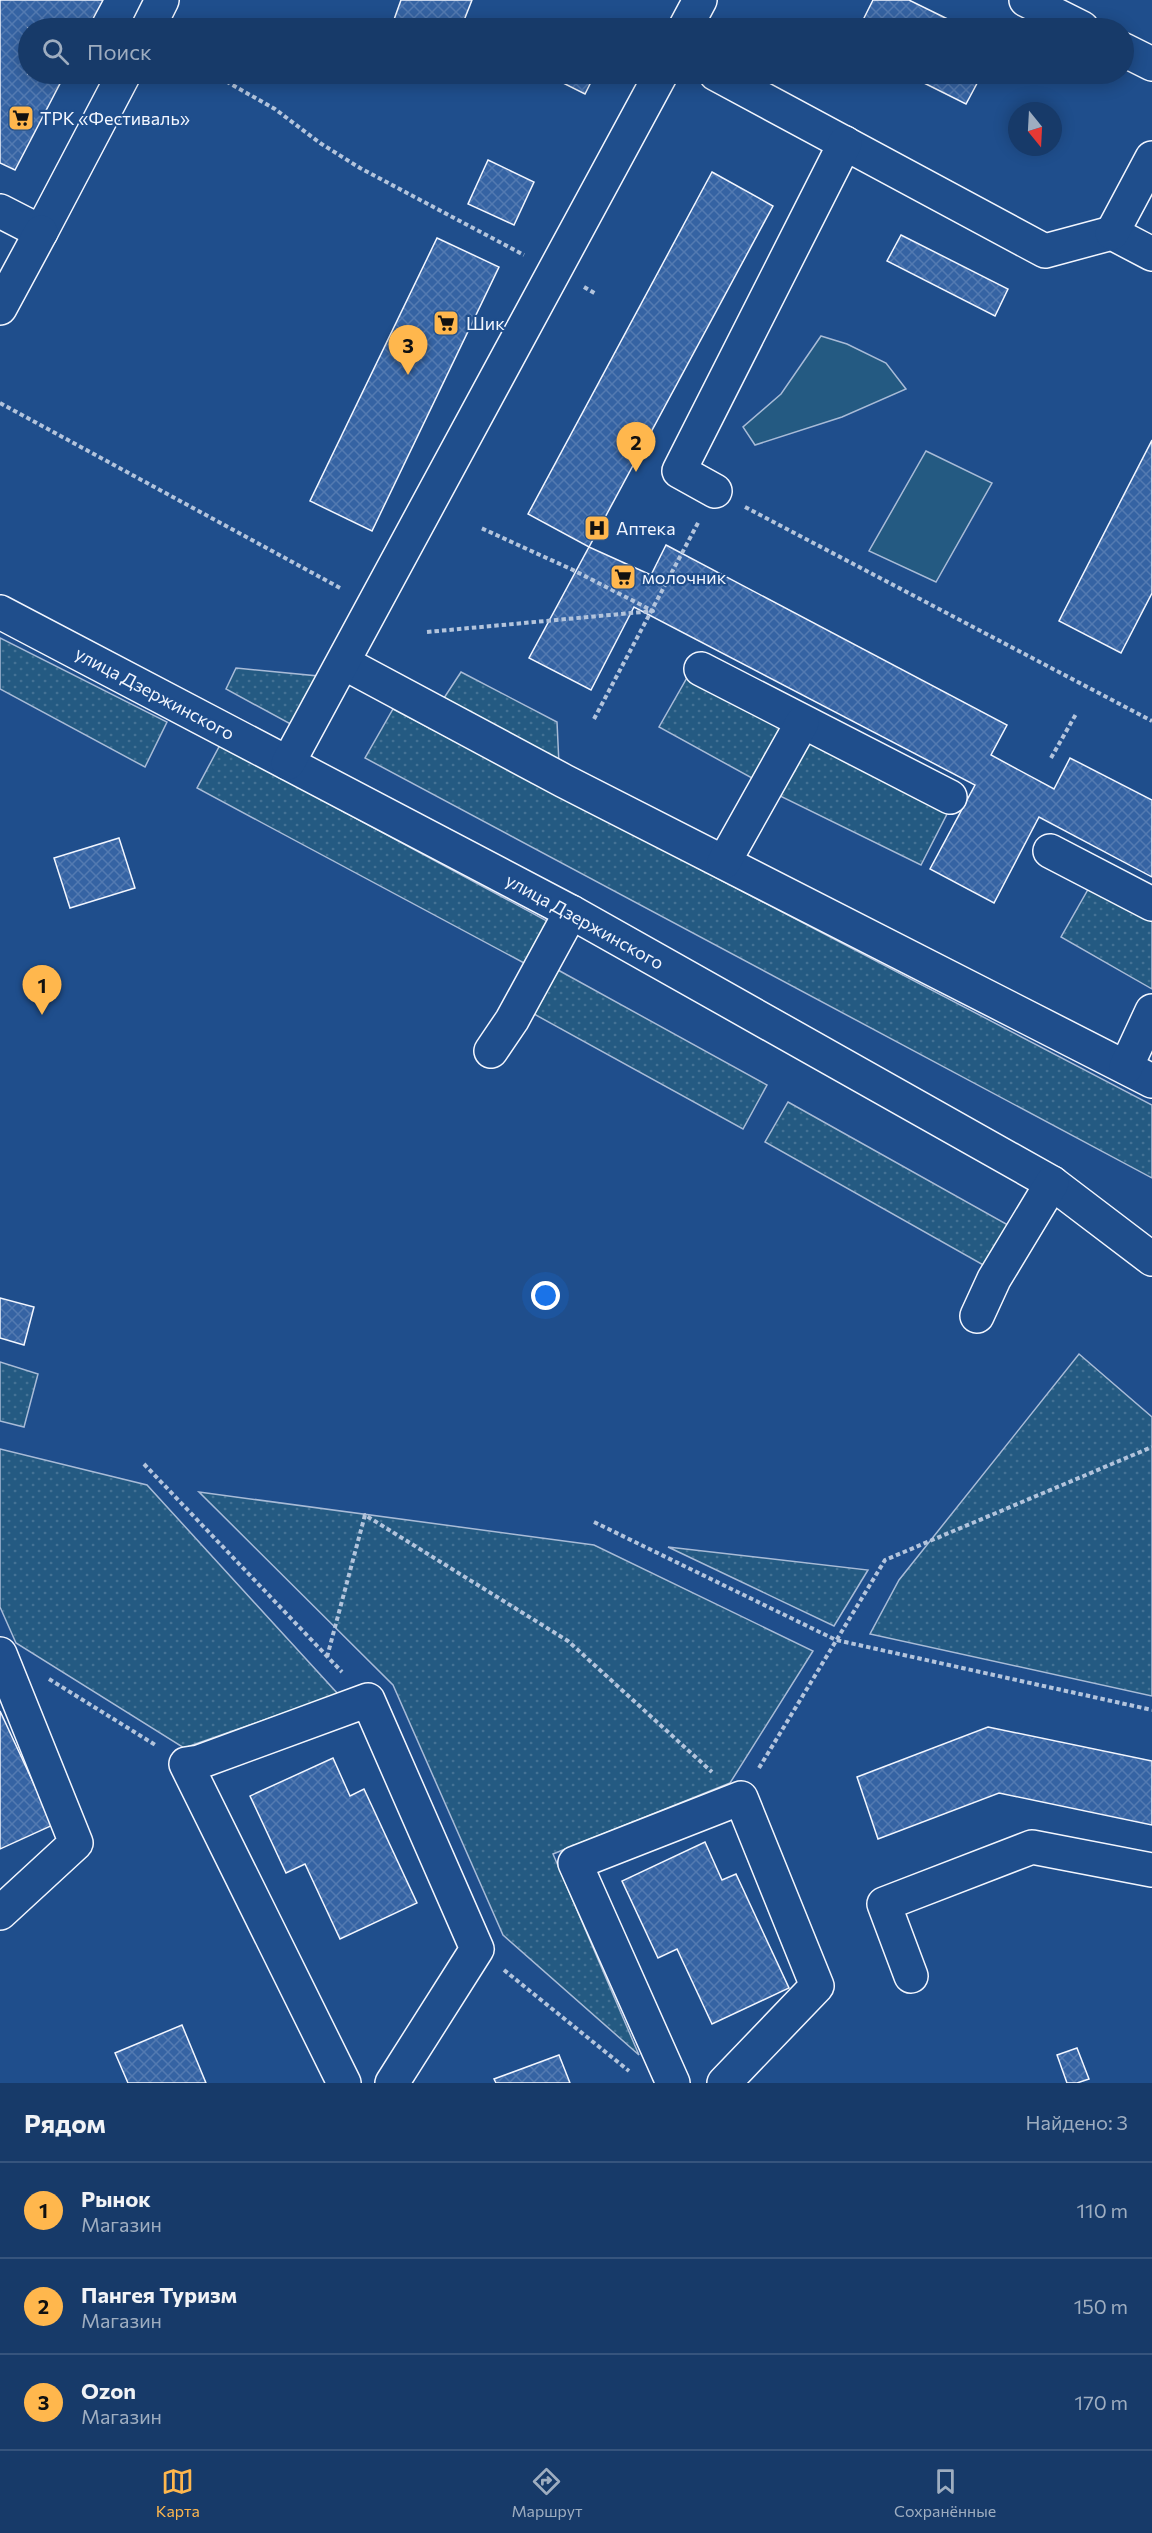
<!DOCTYPE html>
<html lang="ru">
<head>
<meta charset="utf-8">
<style>
	body { margin:0; font-family:Commissioner,sans-serif; background:#20416f; color:#f1f3f6 }
	.compass { position:absolute; left:1008px; top:102px; width:54px; height:54px; border-radius:50%; background:#173a69; box-shadow:0 3px 15px #0003; rotate:162deg }
	.you { position:absolute; left:546px; top:1296px; width:21px; height:21px; margin:-15px; border:4px solid #fff; border-radius:50%; background:#1a73e8; box-shadow:0 0 0 9px #1a73e833 }
	.badge { display:grid; place-items:center; width:39px; height:39px; border-radius:50%; background:#ffb74d; color:#111; font-size:20px; font-weight:700 }
	.pin { position:absolute; translate:-50% -50px; filter:drop-shadow(0 2px 3px #0008) }
	.pin::after { content:''; position:absolute; top:32px; width:21px; height:18px; background:inherit; clip-path:polygon(0 0,100% 0,50% 100%) }
	.list { margin:0; padding:0; list-style:none }
	h2 { display:flex; justify-content:space-between; align-items:center; height:78px; margin:0; padding:0 24px; font-size:26px }
	h2 small { font-size:20px; font-weight:400; color:#9eadc0 }
	.list li { display:grid; grid-template-columns:39px 1fr auto; gap:18px; align-items:center; box-sizing:border-box; height:96px; padding:0 24px; border-top:2px solid #36547d }
	.list b { display:block; font-size:22px; white-space:nowrap }
	.list p { margin:0; font-size:20px; white-space:nowrap; color:#9eadc0 }
	.list em { font-size:20px; font-style:normal; color:#9eadc0 }
	.icon { flex:none; width:33px; height:33px; fill:none; stroke:currentColor; stroke-width:2; stroke-linecap:round; stroke-linejoin:round }
	.map { position:relative; flex:none; width:1152px; height:2083px; overflow:hidden }
	.search { position:absolute; background:#173a69; box-shadow:0 3px 15px #0003; left:18px; right:18px; top:18px; height:66px; display:flex; align-items:center; gap:15px; box-sizing:border-box; padding:0 21px; border-radius:33px; color:#9eadc0; font-size:22px }
	.sheet { height:366px; background:#173a69 }
	nav { display:flex; justify-content:space-around; align-items:center; box-sizing:border-box; height:84px; border-top:2px solid #36547d; background:#173a69; font-size:16px; color:#9eadc0 }
	nav a { display:grid; justify-items:center; gap:3px }
	nav .on { color:#ffb74d }
	.map>svg:first-child { display:block }
</style>
</head>
<body>
<div class="map">
<svg width="1152" height="2083" viewBox="0 0 1152 2083">
	<defs>
		<pattern id="grass-dots" width="8" height="8" patternUnits="userSpaceOnUse" patternTransform="scale(1.5)"><rect width="8" height="8" fill="#245a82"/><path d="M2 2h.1M6 6h.1" fill="none" stroke="#447295" stroke-width="1.8" stroke-linecap="round"/></pattern>
		<pattern id="building-cross-hatch" width="8" height="8" patternUnits="userSpaceOnUse" patternTransform="scale(1.5)"><rect width="8" height="8" fill="#3563a3"/><path d="M0 0l8 8M0 8l8-8" fill="none" stroke="#537ab1"/></pattern>
	</defs>
	<rect width="100%" height="100%" fill="#1f4e8c"/>
	<g fill="url(#grass-dots)" stroke="#a8bbd7" stroke-width="1.5">
		<polygon points="0,638 167,722 145,767 0,689"/>
		<polygon points="236,668 318,676 296,727 226,689"/>
		<polygon points="461,672 557,722 559,764 442,701"/>
		<polygon points="688,676 790,733 761,783 659,727"/>
		<polygon points="393,709 1152,1105 1152,1178 365,758"/>
		<polygon points="805,740 947,814 921,865 776,794"/>
		<polygon points="220,745 547,921 524,963 197,788"/>
		<polygon points="1090,886 1152,921 1152,989 1061,937"/>
		<polygon points="558,970 767,1085 743,1129 534,1014"/>
		<polygon points="788,1102 1008,1225 985,1266 765,1142"/>
		<polygon points="1079,1354 1152,1417 1152,1696 870,1634 899,1580"/>
		<polygon points="0,1362 38,1374 24,1427 0,1421"/>
		<polygon points="0,1449 147,1485 338,1694 184,1748 16,1643 0,1607"/>
		<polygon points="199,1492 594,1545 813,1651 730,1783 553,1854 639,2055 503,1935 393,1685"/>
		<polygon points="668,1547 868,1570 834,1626"/>
	</g>
	<g fill="#245a82" stroke="#a8bbd7" stroke-width="1.5">
		<polygon points="821,336 847,344 886,363 906,389 842,417 755,445 743,427 781,394"/>
		<polygon points="926,451 992,483 936,582 869,551"/>
	</g>
	<g fill="url(#building-cross-hatch)" stroke="#f2f6ff" stroke-width="1.5">
		<polygon points="0,0 103,0 88,28 28,28 28,74 65,74 15,170 0,163"/>
		<polygon points="401,0 472,0 461,28 391,28"/>
		<polygon points="873,0 909,0 966,28 859,28"/>
		<polygon points="420,74 443,74 440,81"/>
		<polygon points="550,74 595,74 585,94 549,76"/>
		<polygon points="906,74 982,74 966,104"/>
		<polygon points="488,160 534,182 514,225 468,204"/>
		<polygon points="712,172 773,206 589,547 528,514"/>
		<polygon points="901,235 1008,289 995,316 887,261"/>
		<polygon points="437,238 499,267 372,531 310,501"/>
		<polygon points="1152,440 1152,593 1121,653 1059,621"/>
		<polygon points="666,545 1007,725 991,755 1054,789 1070,758 1152,800 1152,877 1039,817 994,903 930,869 975,785 634,607 591,690 529,658 589,547 651,575"/>
		<polygon points="119,838 135,888 70,908 54,858"/>
		<polygon points="0,1298 34,1307 24,1345 0,1338"/>
		<polygon points="0,1711 53,1825 0,1849"/>
		<polygon points="988,1727 1152,1761 1152,1825 999,1793 878,1839 857,1777"/>
		<polygon points="333,1758 350,1796 364,1789 417,1903 340,1939 305,1864 286,1873 250,1796"/>
		<polygon points="705,1842 722,1880 736,1874 789,1988 712,2024 677,1949 658,1958 622,1881"/>
		<polygon points="182,2025 206,2083 128,2083 115,2053"/>
		<polygon points="1077,2048 1089,2079 1077,2083 1067,2083 1057,2055"/>
		<polygon points="559,2055 570,2083 496,2083 494,2079"/>
	</g>
	<g fill="none" stroke-linecap="round" stroke-linejoin="round">
		<g stroke="#f2f6ff" stroke-width="36">
			<g id="minor">
				<polyline points="1026,0 1082,28"/>
				<polyline points="148,28 162,0"/>
				<polyline points="685,28 700,0"/>
				<polyline points="1124,50 1152,64"/>
				<polyline points="716,74 1045,251 1112,233 1152,254"/>
				<polyline points="0,211 41,232 124,74"/>
				<polyline points="1112,233 1152,158"/>
				<polyline points="0,308 41,232"/>
				<polyline points="715,491 679,471 845,143"/>
				<polyline points="0,612 571,912 1052,1183 1152,1259"/>
				<polyline points="344,663 564,781 1152,1081"/>
				<polyline points="701,669 950,797"/>
				<polyline points="288,763 661,74"/>
				<polyline points="1050,851 1152,904"/>
				<polyline points="724,862 802,723"/>
				<polyline points="491,1051 512,1020 571,912"/>
				<polyline points="1126,1067 1152,1011"/>
				<polyline points="977,1316 994,1279 1052,1183"/>
				<polyline points="0,1654 76,1843 0,1913"/>
				<polyline points="911,1976 884,1904 1032,1847 1152,1870"/>
				<polyline points="344,2083 186,1764 199,1762 368,1700 477,1949 392,2083"/>
				<polyline points="673,2083 575,1863 741,1798 817,1986 724,2083"/>
			</g>
		</g>
		<g stroke="#b3c4dc" stroke-width="4" stroke-dasharray="4.5 3" stroke-linecap="butt">
			<polyline points="213,74 275,109 320,143 360,168 524,255"/>
			<polyline points="584,287 596,294"/>
			<polyline points="0,403 342,589"/>
			<polyline points="745,507 1152,721"/>
			<polyline points="427,632 653,611 573,570 481,528"/>
			<polyline points="594,719 699,521"/>
			<polyline points="1051,758 1076,714"/>
			<polyline points="144,1464 342,1672"/>
			<polyline points="594,1522 836,1640 1152,1710"/>
			<polyline points="327,1657 365,1515 568,1641 712,1772"/>
			<polyline points="49,1679 157,1746"/>
			<polyline points="759,1768 885,1560 1152,1447"/>
			<polyline points="504,1970 629,2071"/>
		</g>
		<use href="#minor" stroke="#1f4e8c" stroke-width="33"/>
	</g>
	<defs>
		<g id="supermarket-square" transform="scale(1.35)"><rect x="-9" y="-9" width="18" height="18" rx="4" fill="#ffb74d" stroke="#1f4e8c"/><path d="M-6-5.5h2.5l.6 2H6L4.5 2H-2.5L-4.4-4H-6ZM-1.5 3.2a1.3 1.3 0 1 0 .1 0ZM3 3.2a1.3 1.3 0 1 0 .1 0Z" fill="#111"/></g>
		<g id="hospital-square" transform="scale(1.35)"><rect x="-9" y="-9" width="18" height="18" rx="4" fill="#ffb74d" stroke="#1f4e8c"/><path d="M-5-5h3v3.5h4V-5h3V5h-3V1.5h-4V5h-3Z" fill="#111"/></g>
	</defs>
	<g fill-rule="evenodd">
		<use href="#supermarket-square" x="21" y="118"/>
		<use href="#supermarket-square" x="446" y="323"/>
		<use href="#hospital-square" x="597" y="528"/>
		<use href="#supermarket-square" x="623" y="577"/>
	</g>
	<g text-anchor="middle" dominant-baseline="central" stroke-width="4.5" stroke-linejoin="round" paint-order="stroke">
		<g font-size="18" fill="#f2f6ff" stroke="#1f4e8c" text-anchor="start">
			<text x="40" y="118">ТРК «Фестиваль»</text>
			<text x="466" y="323">Шик</text>
			<text x="616" y="528">Аптека</text>
			<text x="642" y="577">молочник</text>
		</g>
		<g font-size="18" fill="#f2f6ff" stroke="#1f4e8c">
			<text transform="translate(155 693) rotate(28)">улица Дзержинского</text>
			<text transform="translate(585 921) rotate(29)">улица Дзержинского</text>
		</g>
	</g>
</svg>
<svg class="compass" viewBox="-18 -18 36 36"><path d="M0-13l5 13h-10z" fill="#e53935"/><path d="M0 13l5-13h-10z" fill="#9eadc0"/></svg>
<div class="you"></div>
<div class="pin badge" style="left:42px;top:1015px">1</div>
<div class="pin badge" style="left:636px;top:472px">2</div>
<div class="pin badge" style="left:408px;top:375px">3</div>
<div class="search"><svg class="icon" aria-label="search" viewBox="0 0 24 24"><circle cx="10" cy="10" r="6"/><path d="M15 15l6 6"/></svg>Поиск</div>
</div>
<section class="sheet">
<h2>Рядом<small>Найдено: 3</small></h2>
<ul class="list">
<li><span class="badge">1</span><div><b>Рынок</b><p>Магазин</p></div><em>110 m</em></li>
<li><span class="badge">2</span><div><b>Пангея Туризм</b><p>Магазин</p></div><em>150 m</em></li>
<li><span class="badge">3</span><div><b>Ozon</b><p>Магазин</p></div><em>170 m</em></li>
</ul>
</section>
<nav>
<a class="on"><svg class="icon" aria-label="map" viewBox="0 0 24 24"><path d="M3 6l6-2 6 2 6-2v14l-6 2-6-2-6 2zM9 4v14M15 6v14"/></svg>Карта</a>
<a><svg class="icon" aria-label="directions" viewBox="0 0 24 24"><path d="M12 3l9 9-9 9-9-9zM9 14v-3h6M13 9l2 2-2 2"/></svg>Маршрут</a>
<a><svg class="icon" aria-label="saved" viewBox="0 0 24 24"><path d="M7 4h10v16l-5-4-5 4z"/></svg>Сохранённые</a>
</nav>
</body>
</html>
